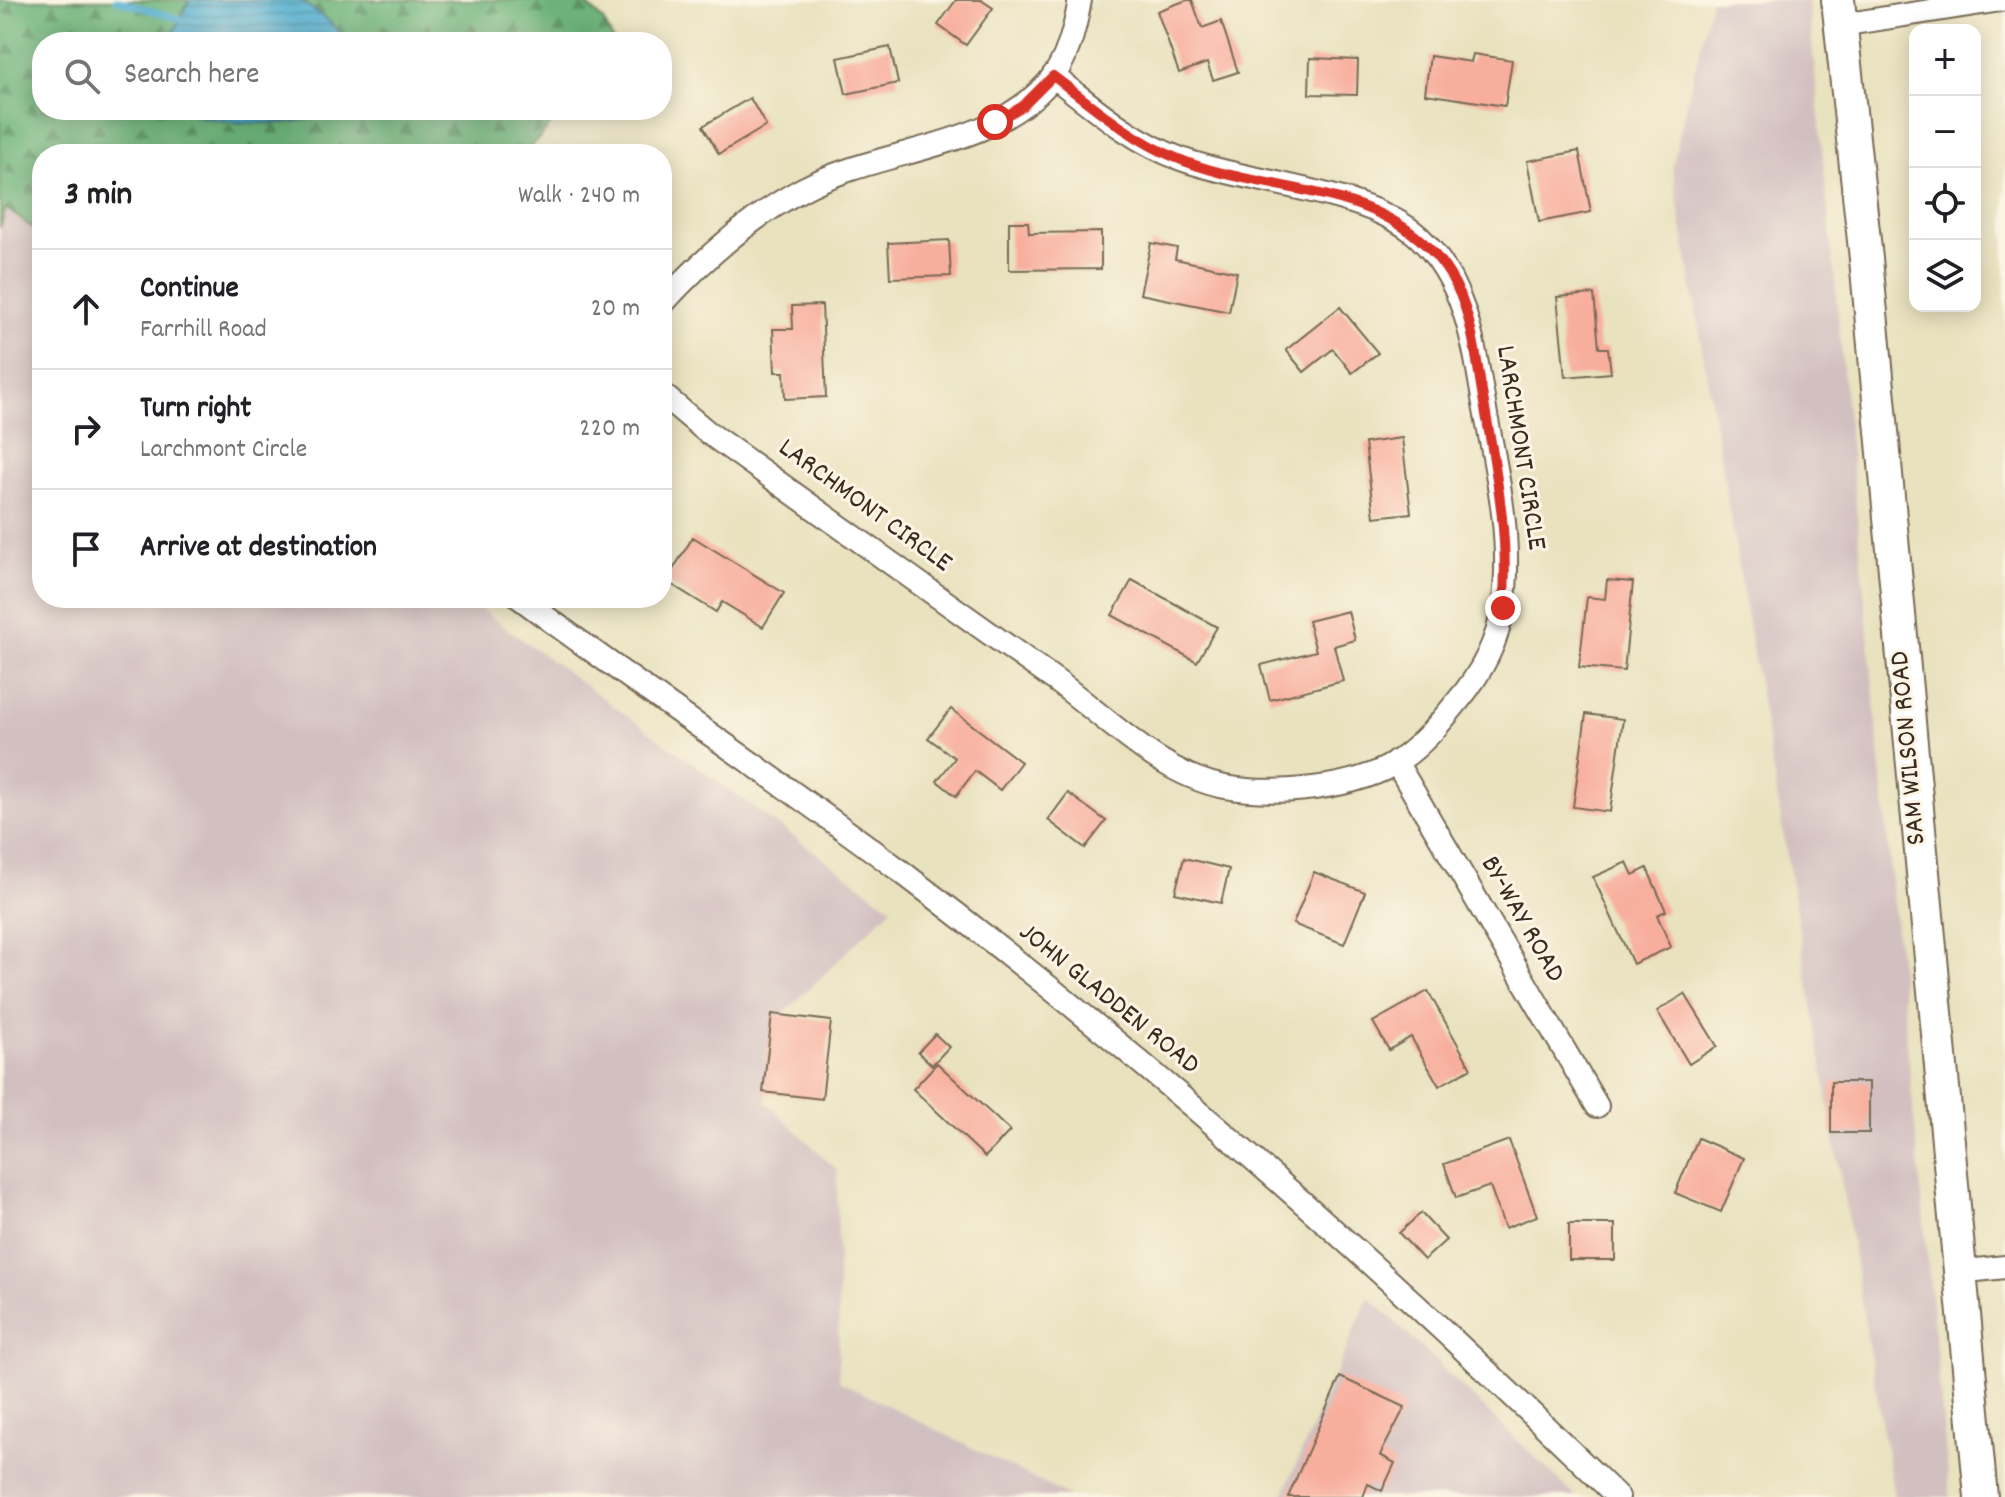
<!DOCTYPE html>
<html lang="en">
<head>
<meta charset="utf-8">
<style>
	body { margin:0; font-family:Dekko,sans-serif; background:#f6f6f6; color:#202124 }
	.controls { position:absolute; right:24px; top:24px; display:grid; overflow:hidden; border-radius:16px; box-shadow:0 4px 20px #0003 }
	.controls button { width:72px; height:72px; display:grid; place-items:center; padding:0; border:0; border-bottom:2px solid #e0e0e0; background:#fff; color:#202124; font:40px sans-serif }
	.stop { position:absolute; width:24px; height:24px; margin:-18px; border:6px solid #d93025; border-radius:50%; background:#fff }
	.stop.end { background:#d93025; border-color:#fff; box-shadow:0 2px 8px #0008 }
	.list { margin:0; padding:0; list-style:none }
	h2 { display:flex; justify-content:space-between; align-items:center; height:104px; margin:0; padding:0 32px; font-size:34px }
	h2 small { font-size:26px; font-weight:400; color:#757577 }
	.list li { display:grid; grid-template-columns:52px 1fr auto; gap:24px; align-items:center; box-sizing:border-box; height:120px; padding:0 32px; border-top:2px solid #e0e0e0 }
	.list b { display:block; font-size:30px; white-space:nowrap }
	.list p { margin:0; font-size:26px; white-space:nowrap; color:#757577 }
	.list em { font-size:26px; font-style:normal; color:#757577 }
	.icon { flex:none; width:44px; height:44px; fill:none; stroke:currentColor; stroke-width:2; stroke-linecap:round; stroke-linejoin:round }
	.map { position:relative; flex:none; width:2005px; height:1497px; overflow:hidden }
	.search { position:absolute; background:#fff; box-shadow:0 4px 20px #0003; left:32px; top:32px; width:640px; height:88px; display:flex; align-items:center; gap:20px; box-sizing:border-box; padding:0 28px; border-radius:32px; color:#757577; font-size:30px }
	.panel { position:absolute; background:#fff; box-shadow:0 4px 20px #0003; left:32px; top:144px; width:640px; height:464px; border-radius:32px }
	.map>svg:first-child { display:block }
</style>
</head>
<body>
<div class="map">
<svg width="2005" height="1497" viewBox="0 0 2005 1497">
	<defs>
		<pattern id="forest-firs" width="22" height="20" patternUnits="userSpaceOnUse" patternTransform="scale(2)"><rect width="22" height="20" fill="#6cb279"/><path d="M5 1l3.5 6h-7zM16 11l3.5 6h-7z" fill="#5a9163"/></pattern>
		<pattern id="water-rules" width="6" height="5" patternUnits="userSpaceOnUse" patternTransform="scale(2)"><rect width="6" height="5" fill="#51adcf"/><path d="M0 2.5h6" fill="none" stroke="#448da7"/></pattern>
	</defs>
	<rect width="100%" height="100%" fill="#fcf5e5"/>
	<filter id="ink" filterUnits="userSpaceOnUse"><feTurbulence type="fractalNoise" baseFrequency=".0125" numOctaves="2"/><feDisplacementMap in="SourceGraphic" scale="16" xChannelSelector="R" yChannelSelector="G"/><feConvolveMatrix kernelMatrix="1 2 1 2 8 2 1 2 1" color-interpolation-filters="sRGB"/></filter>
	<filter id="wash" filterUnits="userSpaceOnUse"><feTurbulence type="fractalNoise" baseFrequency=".006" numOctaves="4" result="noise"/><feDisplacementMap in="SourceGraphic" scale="32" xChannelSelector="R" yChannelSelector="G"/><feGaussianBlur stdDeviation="1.8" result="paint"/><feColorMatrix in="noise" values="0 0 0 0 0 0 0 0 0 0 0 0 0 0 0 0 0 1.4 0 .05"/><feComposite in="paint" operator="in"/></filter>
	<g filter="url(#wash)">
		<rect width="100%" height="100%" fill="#e9e2bf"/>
		<g fill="#d2bfc0">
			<polygon points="1711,0 1808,0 1950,1497 1894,1497 1672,167"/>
			<polygon points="6,208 42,235 42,598 465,598 892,908 778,1019 766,1102 837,1170 839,1381 1070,1497 0,1497 0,227"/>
			<polygon points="1369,1297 1576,1497 1282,1497"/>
		</g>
		<polygon fill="url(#forest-firs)" stroke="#546e4c" stroke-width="2" points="0,0 582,0 603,20 614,42 42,42 42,110 564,110 525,154 42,154 42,235 6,208 0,228"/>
		<g fill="url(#water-rules)" stroke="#466c76" stroke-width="2">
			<polygon points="189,0 300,0 330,22 349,42 169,42"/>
			<path d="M181,110H335C297,129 221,126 181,110Z"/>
		</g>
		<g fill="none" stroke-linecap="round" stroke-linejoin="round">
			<polyline stroke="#51adcf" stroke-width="7" points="116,0 187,21"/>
		</g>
		<g id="blocks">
			<g fill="#f8ae9d">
				<polygon points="956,0 981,0 993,8 966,45 938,25"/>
				<polygon points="1187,0 1192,0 1202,28 1221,21 1238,72 1213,80 1207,63 1179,73 1157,11"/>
				<polygon points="890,47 898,83 846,94 838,58"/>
				<polygon points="1473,54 1512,60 1505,106 1425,94 1430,56 1471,62"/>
				<polygon points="1310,58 1358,60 1357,95 1309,94"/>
				<polygon points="750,98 766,126 719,154 703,126"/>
				<polygon points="1579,151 1591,212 1539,222 1527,161"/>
				<polygon points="1009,222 1028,222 1029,233 1101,232 1101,269 1009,270"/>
				<polygon points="949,240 951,276 890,278 888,243"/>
				<polygon points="1151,243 1177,248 1175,259 1237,272 1229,312 1140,294"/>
				<polygon points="1594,294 1599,348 1608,348 1611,373 1565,377 1557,297"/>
				<polygon points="822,305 826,397 785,399 784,372 775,372 773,329 793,329 792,306"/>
				<polygon points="1340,307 1378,353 1352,373 1333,349 1304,372 1286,350"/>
				<polygon points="1402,438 1411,513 1374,517 1365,443"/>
				<polygon points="693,537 784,593 763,627 722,602 716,612 666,581"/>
				<polygon points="1132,580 1217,627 1197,662 1112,615"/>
				<polygon points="1607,580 1633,582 1624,671 1579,667 1587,597 1605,599"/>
				<polygon points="1348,611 1355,640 1334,646 1343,681 1270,700 1261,665 1316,651 1308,621"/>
				<polygon points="951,709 1021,762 1000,790 975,771 956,796 937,781 955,758 928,738"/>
				<polygon points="1586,714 1623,719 1610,812 1573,807"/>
				<polygon points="1068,793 1106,821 1085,848 1048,820"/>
				<polygon points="1184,858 1229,869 1221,903 1175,893"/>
				<polygon points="1627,862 1633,875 1647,868 1666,911 1657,915 1671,947 1633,964 1593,877"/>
				<polygon points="1314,872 1365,892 1344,944 1293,924"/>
				<polygon points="1428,991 1471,1068 1439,1086 1411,1037 1389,1050 1373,1022"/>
				<polygon points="1685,994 1717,1046 1689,1064 1657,1011"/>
				<polygon points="772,1014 831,1021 822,1099 763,1092"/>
				<polygon points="935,1034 949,1047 932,1065 918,1052"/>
				<polygon points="937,1063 1010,1131 985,1157 913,1089"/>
				<rect x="1831" y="1082" width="38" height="51"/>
				<polygon points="1698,1138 1744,1158 1721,1212 1675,1193"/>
				<polygon points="1509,1140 1537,1216 1505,1228 1490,1186 1456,1198 1444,1164"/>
				<polygon points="1421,1213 1446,1240 1424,1260 1399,1233"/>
				<rect x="1569" y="1224" width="46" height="36"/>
				<polygon points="1340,1377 1405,1407 1380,1455 1395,1463 1382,1491 1368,1484 1363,1497 1288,1497"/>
			</g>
		</g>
	</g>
	<g filter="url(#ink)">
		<use href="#blocks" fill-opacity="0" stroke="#786a56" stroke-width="2"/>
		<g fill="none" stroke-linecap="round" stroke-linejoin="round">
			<g stroke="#786a56" stroke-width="26">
				<g id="street">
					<polyline points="1841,25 2001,0"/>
					<path d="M662,304C703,259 749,218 803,189C880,148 986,151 1047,84C1067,63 1075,28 1080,0"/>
					<path d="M662,394L706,431C821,514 936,595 1051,677C1105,715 1159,775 1225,787C1275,796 1358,789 1400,760C1423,744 1440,723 1457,702C1480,675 1498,642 1503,606C1513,541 1497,473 1485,410C1474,347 1467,283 1419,237C1369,190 1249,184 1181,159C1133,142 1093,107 1053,76"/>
					<path d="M520,598C646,692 777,778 903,873C1156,1064 1391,1276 1618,1497"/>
					<polyline points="1396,762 1597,1106"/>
					<polyline points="1958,1272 2005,1267"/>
				</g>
			</g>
			<g stroke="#786a56" stroke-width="36">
				<polyline id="secondary" points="1838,0 1866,259 1981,1497"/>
			</g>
			<use href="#street" stroke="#fff" stroke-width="22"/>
			<use href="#secondary" stroke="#fff" stroke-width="32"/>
		</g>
	</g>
	<g fill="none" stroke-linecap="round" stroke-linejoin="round" filter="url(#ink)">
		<path stroke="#d93025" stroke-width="10" d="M995,122L1023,106L1053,76C1092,105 1129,138 1174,157C1266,197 1391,179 1450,275C1473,311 1476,362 1484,403C1496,471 1510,539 1503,608"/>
	</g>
	<g text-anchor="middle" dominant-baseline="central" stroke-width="6" stroke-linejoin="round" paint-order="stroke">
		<g font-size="28" fill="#3b2a1e" stroke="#fcf5e5">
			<text transform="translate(1519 448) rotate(81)">LARCHMONT CIRCLE</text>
			<text transform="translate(864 507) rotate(36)">LARCHMONT CIRCLE</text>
			<text transform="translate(1910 748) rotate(-95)">SAM WILSON ROAD</text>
			<text transform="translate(1521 920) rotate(60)">BY-WAY ROAD</text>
			<text transform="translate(1108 1000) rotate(39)">JOHN GLADDEN ROAD</text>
		</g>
	</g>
</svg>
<div class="controls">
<button>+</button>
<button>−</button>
<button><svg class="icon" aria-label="locate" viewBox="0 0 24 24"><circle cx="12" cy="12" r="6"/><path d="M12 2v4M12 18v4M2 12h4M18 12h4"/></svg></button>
<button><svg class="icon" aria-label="layers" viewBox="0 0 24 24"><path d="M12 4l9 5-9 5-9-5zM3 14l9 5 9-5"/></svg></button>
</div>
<div class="stop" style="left:995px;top:122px"></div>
<div class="stop end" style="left:1503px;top:608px"></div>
<div class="search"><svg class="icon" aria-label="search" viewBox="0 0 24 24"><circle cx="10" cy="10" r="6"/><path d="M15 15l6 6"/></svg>Search here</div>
<section class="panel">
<h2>3 min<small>Walk · 240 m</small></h2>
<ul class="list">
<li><svg class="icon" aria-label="ahead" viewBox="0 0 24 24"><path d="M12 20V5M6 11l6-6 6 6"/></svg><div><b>Continue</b><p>Farrhill Road</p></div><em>20 m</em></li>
<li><svg class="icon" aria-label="right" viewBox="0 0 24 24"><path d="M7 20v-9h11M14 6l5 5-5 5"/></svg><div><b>Turn right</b><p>Larchmont Circle</p></div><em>220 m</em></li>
<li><svg class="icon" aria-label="arrive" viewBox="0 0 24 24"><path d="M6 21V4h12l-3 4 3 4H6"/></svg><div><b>Arrive at destination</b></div></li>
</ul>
</section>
</div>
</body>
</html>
